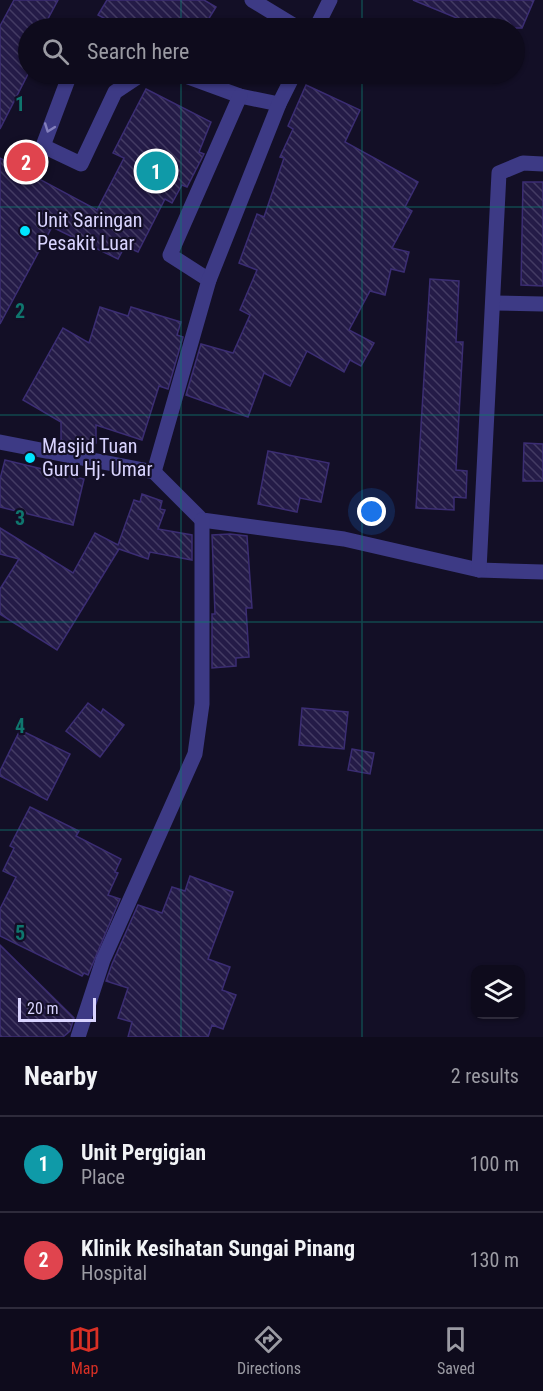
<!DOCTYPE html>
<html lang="en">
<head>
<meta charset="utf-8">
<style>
	body { margin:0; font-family:"Roboto Condensed",sans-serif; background:#171425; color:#f1f3f6 }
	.controls { position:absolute; right:18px; bottom:18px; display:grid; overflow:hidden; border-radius:12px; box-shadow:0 2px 4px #0004 }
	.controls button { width:54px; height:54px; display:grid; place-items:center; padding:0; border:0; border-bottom:2px solid #2e2b3b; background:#0e0b1c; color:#f1f3f6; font:30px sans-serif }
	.scale { position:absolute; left:18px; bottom:15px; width:78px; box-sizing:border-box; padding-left:6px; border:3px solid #d9d4ff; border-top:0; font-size:16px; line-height:21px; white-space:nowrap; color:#d9d4ff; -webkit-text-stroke:4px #130f26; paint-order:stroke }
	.you { position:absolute; left:372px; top:512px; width:21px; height:21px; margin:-15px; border:4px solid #fff; border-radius:50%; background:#1a73e8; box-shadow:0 0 0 9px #1a73e833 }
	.badge { display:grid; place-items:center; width:39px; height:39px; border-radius:50%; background:#d93025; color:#fff; font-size:20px; font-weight:700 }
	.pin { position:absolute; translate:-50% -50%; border:3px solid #fff; box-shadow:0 2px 6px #0006 }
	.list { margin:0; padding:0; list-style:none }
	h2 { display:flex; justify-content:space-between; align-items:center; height:78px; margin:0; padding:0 24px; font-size:26px }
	h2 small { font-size:20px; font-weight:400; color:#9b9ba3 }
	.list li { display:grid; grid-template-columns:39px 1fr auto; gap:18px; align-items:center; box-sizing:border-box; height:96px; padding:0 24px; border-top:2px solid #2e2b3b }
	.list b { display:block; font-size:22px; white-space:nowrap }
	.list p { margin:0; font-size:20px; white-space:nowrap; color:#9b9ba3 }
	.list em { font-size:20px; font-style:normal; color:#9b9ba3 }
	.icon { flex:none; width:33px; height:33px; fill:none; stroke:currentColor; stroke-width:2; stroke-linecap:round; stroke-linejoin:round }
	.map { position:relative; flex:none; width:543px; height:1037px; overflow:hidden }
	.search { position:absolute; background:#0e0b1c; box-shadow:0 2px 4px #0004; left:18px; right:18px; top:18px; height:66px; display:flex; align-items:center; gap:15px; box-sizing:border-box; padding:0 21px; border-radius:33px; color:#9b9ba3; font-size:22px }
	.sheet { height:270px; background:#0e0b1c }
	nav { display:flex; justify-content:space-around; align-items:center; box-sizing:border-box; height:84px; border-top:2px solid #2e2b3b; background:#0e0b1c; font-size:16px; color:#9b9ba3 }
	nav a { display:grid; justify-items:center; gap:3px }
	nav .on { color:#d93025 }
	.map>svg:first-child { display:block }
</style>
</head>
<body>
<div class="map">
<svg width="543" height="1037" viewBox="0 0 543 1037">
	<defs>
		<pattern id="building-back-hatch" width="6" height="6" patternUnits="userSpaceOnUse" patternTransform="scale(1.5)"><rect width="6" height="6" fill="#241b47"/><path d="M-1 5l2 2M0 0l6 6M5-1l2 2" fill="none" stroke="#433b63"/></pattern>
	</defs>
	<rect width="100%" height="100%" fill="#130f26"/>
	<g fill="url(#building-back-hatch)" stroke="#3b2d73" stroke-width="1.5">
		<polygon points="14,0 58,0 43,28 28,28 28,74 0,129 0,26"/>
		<polygon points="107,0 204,0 216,7 203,28 122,28 98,15"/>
		<polygon points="413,0 534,0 522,28 481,28"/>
		<polygon points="306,85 360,110 345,142 418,182 405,207 412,211 392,248 409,252 404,272 391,269 385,295 370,291 349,330 374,343 361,366 350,360 344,372 307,351 290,386 264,373 248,417 186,395 201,344 233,353 250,315 240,310 257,270 239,263 257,214 264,217 284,158 280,157 293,129 288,126"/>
		<polygon points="146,89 211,122 199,152 204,154 187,187 182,185 172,203 165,199 138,252 125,246 118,259 52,227 0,324 0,158 97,210 124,158 113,153"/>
		<polygon points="523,182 543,182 543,286 521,285"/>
		<polygon points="430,279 459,281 456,342 463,342 456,470 467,471 466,498 454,497 454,510 416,508"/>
		<polygon points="100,307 128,316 131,307 181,322 177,335 183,337 168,389 159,386 142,440 96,425 96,443 61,443 61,422 23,400 63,328 89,343"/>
		<polygon points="524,443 543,444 543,481 523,481"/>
		<polygon points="268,451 329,463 321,502 300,498 297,512 258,504"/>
		<polygon points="5,460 84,479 73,525 0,507 0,479"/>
		<polygon points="142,494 162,501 160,509 165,510 158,529 192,535 192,560 150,552 148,559 119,549 57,650 0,614 0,589 19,559 0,554 0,528 73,573 95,533 118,545 134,500 140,502"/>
		<polygon points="230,534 247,536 252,608 246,608 249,657 236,658 236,666 212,668 212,614 215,614 212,535"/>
		<polygon points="88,703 101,713 103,709 124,725 100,757 66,731"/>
		<polygon points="302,708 348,712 344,749 299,745"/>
		<polygon points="20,730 70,754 47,800 0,776 0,771"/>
		<polygon points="352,749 374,753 370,774 348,770"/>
		<polygon points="30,807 79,831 76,836 121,859 115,872 118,873 108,895 120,899 88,975 84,973 82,976 0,936 0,909 16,877 3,871 14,848 10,846"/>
		<polygon points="190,876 233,892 208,959 230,967 222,990 236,995 223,1029 212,1025 208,1037 128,1037 132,1022 118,1018 128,988 106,981 112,964 138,905 162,913 172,887 185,891"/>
		<polygon points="0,945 74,1018 70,1031 63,1037 0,1037"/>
	</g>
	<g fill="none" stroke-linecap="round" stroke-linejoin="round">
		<g stroke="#3d3a85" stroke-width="15">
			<polyline points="252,0 298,28"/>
			<polyline points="316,28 330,0"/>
			<polyline points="70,74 43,146 81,164 115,92 142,74"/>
			<polyline points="180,74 240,96 279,104"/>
			<polyline points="209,280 170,255 240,96"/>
			<polyline points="493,303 543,304"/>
			<polyline points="0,442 154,472 202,520 344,539 479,570 543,572"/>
			<polyline points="154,472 209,280 279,104 294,74"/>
			<polyline points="479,570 499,173 523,163 543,164"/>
			<polyline points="78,1037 103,960 195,754 202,704 202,520"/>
		</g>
	</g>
	<defs><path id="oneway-chevron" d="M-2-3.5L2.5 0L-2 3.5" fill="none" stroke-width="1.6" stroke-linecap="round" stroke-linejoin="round" transform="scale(1.5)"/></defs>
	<use stroke="#837fbc" href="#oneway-chevron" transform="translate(49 128) rotate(110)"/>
	<path fill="none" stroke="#0f766e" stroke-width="1.5" stroke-opacity="0.55" d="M181,0V28M362,0V28M181,74V1037M362,74V1037M0,207H543M0,415H543M0,622H543M0,830H543"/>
	<g fill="#00e5ff" stroke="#130f26" stroke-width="2">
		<circle cx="25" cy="231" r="6"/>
		<circle cx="30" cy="458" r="6"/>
	</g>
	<g text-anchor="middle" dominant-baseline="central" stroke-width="4.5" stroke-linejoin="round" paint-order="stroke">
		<g font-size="20" fill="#d9d4ff" stroke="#130f26" text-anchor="start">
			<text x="37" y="220">Unit Saringan<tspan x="37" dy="23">Pesakit Luar</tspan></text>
			<text x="42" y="446">Masjid Tuan<tspan x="42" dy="23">Guru Hj. Umar</tspan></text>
		</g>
	</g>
	<g font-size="20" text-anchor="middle" font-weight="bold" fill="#0f766e" stroke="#130f26" stroke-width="4.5" stroke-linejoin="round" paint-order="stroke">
		<text x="20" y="111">1</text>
		<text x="20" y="318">2</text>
		<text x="20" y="525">3</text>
		<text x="20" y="733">4</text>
		<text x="20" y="940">5</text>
	</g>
</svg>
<div class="controls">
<button><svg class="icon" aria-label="layers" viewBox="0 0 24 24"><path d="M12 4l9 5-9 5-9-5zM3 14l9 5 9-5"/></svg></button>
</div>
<div class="scale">20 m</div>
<div class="you"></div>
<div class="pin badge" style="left:156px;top:171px;background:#0f9aa8">1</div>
<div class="pin badge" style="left:26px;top:162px;background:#e0444e">2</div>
<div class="search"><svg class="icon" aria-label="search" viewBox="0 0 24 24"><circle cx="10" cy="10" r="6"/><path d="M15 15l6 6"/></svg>Search here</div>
</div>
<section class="sheet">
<h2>Nearby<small>2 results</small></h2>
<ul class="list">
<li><span class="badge" style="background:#0f9aa8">1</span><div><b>Unit Pergigian</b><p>Place</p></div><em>100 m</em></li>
<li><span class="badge" style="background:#e0444e">2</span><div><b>Klinik Kesihatan Sungai Pinang</b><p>Hospital</p></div><em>130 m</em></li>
</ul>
</section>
<nav>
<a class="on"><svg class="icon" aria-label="map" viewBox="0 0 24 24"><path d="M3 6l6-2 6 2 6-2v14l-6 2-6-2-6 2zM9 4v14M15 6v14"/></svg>Map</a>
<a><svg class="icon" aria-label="directions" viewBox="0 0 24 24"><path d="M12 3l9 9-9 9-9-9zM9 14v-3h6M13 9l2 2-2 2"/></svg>Directions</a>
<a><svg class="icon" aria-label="saved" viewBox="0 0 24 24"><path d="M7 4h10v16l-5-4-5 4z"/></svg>Saved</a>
</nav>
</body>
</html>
